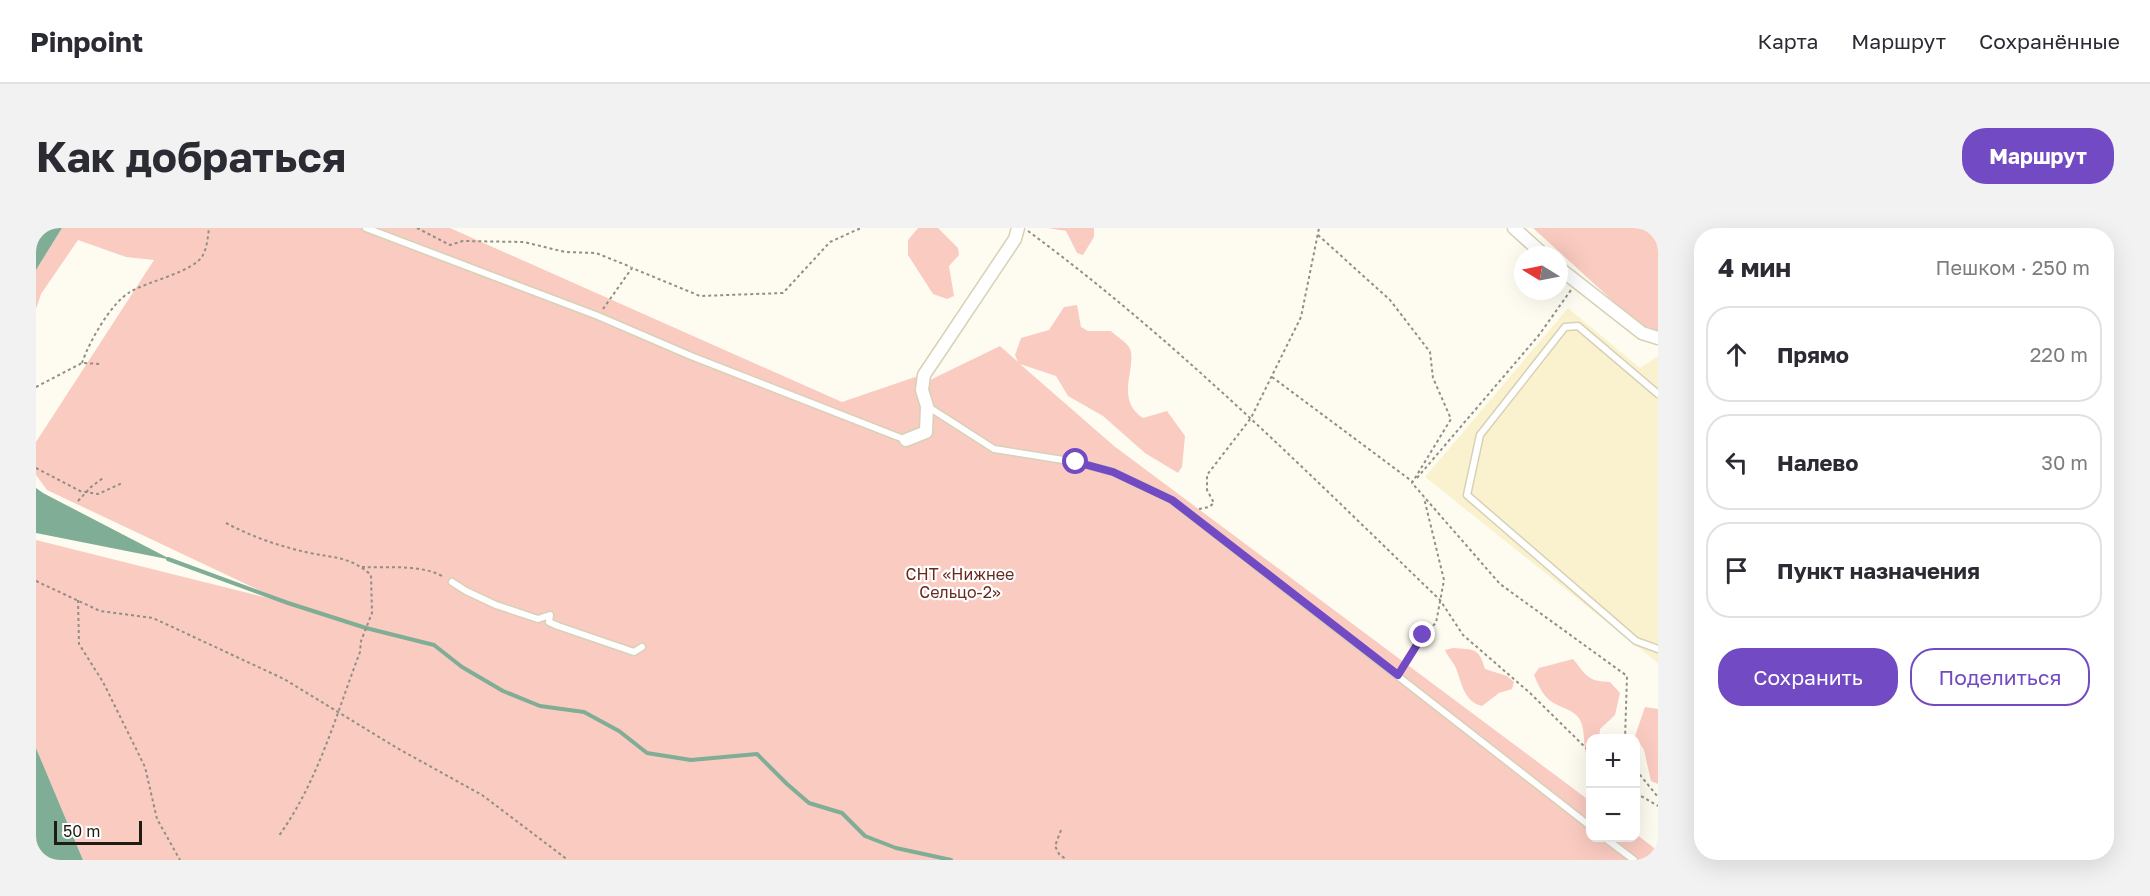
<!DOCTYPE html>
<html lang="ru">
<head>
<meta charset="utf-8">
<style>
	body { margin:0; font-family:"Golos Text",sans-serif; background:#f2f2f3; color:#2b2b33 }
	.controls { position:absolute; right:18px; bottom:18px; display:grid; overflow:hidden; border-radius:12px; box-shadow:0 6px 24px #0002 }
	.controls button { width:54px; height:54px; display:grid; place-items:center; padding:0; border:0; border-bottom:2px solid #e1e1e2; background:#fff; color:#2b2b33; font:30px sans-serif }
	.compass { position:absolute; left:1478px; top:18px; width:54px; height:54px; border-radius:50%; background:#fff; box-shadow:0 6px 24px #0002; rotate:280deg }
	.scale { position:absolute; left:18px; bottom:15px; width:88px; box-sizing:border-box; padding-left:6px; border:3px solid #1f1d13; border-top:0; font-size:16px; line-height:21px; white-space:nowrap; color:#1f1d13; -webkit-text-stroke:4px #fff; paint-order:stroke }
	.stop { position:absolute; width:18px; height:18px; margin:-14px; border:4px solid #724ac3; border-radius:50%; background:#fff }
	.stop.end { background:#724ac3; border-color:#fff; box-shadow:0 2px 6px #0008 }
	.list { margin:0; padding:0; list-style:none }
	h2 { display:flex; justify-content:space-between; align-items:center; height:78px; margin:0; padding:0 24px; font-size:26px }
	h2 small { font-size:20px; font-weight:400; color:#7c7c81 }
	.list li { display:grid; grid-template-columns:39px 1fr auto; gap:18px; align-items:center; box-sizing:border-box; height:96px; margin:0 12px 12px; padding:0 12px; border:2px solid #e1e1e2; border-radius:24px }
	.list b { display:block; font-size:22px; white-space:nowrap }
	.list em { font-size:20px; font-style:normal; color:#7c7c81 }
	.actions { display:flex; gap:12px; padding:18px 24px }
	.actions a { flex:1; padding:14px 0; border:2px solid #724ac3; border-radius:24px; text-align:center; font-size:21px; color:#724ac3 }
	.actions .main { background:#724ac3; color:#fff }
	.icon { flex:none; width:33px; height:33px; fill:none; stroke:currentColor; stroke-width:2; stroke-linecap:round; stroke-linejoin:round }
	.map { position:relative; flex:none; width:1622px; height:632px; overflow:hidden; border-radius:24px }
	header { display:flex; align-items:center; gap:36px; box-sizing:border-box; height:84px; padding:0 30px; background:#fff; border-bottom:2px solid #e1e1e2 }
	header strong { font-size:28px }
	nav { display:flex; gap:33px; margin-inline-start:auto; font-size:21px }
	.intro { display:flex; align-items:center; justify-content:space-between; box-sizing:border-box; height:144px; padding:0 36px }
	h1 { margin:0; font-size:42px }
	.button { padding:15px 27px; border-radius:24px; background:#724ac3; color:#fff; font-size:21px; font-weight:700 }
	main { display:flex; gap:36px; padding:0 36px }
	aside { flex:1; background:#fff; border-radius:24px; box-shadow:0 6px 24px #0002 }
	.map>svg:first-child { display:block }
</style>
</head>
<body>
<header>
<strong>Pinpoint</strong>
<nav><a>Карта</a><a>Маршрут</a><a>Сохранённые</a></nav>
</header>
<div class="intro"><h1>Как добраться</h1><a class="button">Маршрут</a></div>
<main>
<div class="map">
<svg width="1622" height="632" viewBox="0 0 1622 632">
	<rect width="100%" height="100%" fill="#fefcf1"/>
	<polygon fill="#faf2ce" points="1532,80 1604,140 1622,128 1622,435 1389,249"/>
	<g fill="#facbc1">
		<path d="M26,0H414L806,174L879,149L894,152L964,118L982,134L979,127L985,110L1013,102L1028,79L1041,77L1045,99L1052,103H1075C1080,108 1089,113 1093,119C1103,136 1077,171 1107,190L1131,183L1149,208L1146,239L1142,245L1109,225L1067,188L1032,168L1020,148L984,136L1078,218L1554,573V610H1600V606L1622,623V632H47L0,520V312L248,374L11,262L0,247V214L118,32L90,29L42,12L5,66L0,81V42Z"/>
		<polygon points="882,0 902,0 922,20 923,27 913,38 918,68 911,71 897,66 872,27 872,12"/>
		<polygon points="1012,0 1058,0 1058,9 1047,27 1041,25 1030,3"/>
		<polygon points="1497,0 1622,0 1622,114"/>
		<path d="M1417,420C1438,422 1443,419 1449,441L1471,448L1478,454L1476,461L1463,465L1446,478C1429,474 1426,457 1421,443C1419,435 1412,430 1409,422Z"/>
		<path d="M1537,431C1551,448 1551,453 1574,454L1584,465L1579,487L1564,501L1563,510L1554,511V533C1545,521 1551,506 1544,492C1539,482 1525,480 1516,474C1507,468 1502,457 1498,447L1503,440Z"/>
		<polygon points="1609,479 1622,481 1622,556 1615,553 1608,522 1599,508"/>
	</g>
	<g fill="#7fad96">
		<polygon points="0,0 26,0 0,42"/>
		<polygon points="0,260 7,265 136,332 0,305"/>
		<polygon points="0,520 47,632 0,632"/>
	</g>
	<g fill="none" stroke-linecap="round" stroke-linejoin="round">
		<polyline stroke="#7fad96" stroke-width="4" points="132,331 252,375 330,400 398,417 426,439 467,463 504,478 548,484 583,503 611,525 655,532 721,526 751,556 773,575 806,585 829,608 860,620 915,632"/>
		<g stroke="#d7d1b6" stroke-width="9">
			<g id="lane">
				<polyline points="330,0 562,88 655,128 870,212"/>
				<polyline points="1622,166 1542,98 1529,99 1444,207 1431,267 1600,413 1622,421"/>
				<polyline points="891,178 958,221 1040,234 1077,244 1136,272 1554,598"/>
				<polyline points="416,354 430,363 460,377 502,391 514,387 513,394 522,398 598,424 606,419"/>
				<polyline points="1569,610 1598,632"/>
			</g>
		</g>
		<g stroke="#d7d1b6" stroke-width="15">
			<g id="street">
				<polyline points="1478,0 1508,27"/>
				<polyline points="1523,40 1606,105 1622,110"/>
				<polyline points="870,212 890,204 891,178 886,162 888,147 979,11 982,0"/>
			</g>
		</g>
		<g stroke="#918f85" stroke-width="2" stroke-dasharray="3 3" stroke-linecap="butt">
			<polyline points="381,0 414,17 427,13 488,14 529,24 560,25 595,39"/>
			<path d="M992,3C1140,112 1272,245 1404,372L1427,407L1494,465L1554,524"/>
			<polyline points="1282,7 1354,72 1394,124 1397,150 1415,191 1376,255 1464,356 1591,448 1589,511"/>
			<polyline points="567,81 596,40 664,68 747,65 794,14 825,0"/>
			<path d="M46,135C53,114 75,75 94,64C112,53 158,44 167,27C171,20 172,8 173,0"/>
			<polyline points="1236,149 1377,254"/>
			<polyline points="0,159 46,135 64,136"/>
			<polyline points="0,240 44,263 62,266 86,255"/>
			<polyline points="1381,250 1503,107 1535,62"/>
			<polyline points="42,273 55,259 67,250"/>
			<polyline points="1163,281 1173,279 1178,275 1171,262 1171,247 1215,190 1265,89 1283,0"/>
			<path d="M190,295C216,309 246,319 274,325C299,330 315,329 335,347L336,385L325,413L324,424C300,487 282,554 242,609"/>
			<path d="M326,339C352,340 386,336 408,349"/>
			<polyline points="0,353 64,383 117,390 248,451 361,520 446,567 532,632"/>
			<polyline points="42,372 43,416 67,454 109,539 121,591 144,632"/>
			<polyline points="1366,441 1372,433 1374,425 1387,407 1400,395 1408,352 1388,270"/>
			<polyline points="1600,542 1622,569"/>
			<polyline points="1600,565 1622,578"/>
			<polyline points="1025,602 1019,618 1023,626 1031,632"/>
		</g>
		<use href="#lane" stroke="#fff" stroke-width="6"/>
		<use href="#street" stroke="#fff" stroke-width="12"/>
	</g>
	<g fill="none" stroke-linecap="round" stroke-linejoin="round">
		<polyline stroke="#724ac3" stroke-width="8" points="1040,234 1077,244 1136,272 1362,447 1387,407"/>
	</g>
	<g text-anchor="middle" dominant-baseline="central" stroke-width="4.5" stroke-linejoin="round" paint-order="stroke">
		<g font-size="16" fill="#65291e" stroke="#fff">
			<text x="924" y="346">СНТ «Нижнее<tspan x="924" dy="18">Сельцо-2»</tspan></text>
		</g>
	</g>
</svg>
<div class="controls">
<button>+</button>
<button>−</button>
</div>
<svg class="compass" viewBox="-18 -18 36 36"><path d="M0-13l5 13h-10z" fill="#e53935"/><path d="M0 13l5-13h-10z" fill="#7c7c81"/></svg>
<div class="scale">50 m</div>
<div class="stop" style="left:1040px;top:234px"></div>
<div class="stop end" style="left:1387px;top:407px"></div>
</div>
<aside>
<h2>4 мин<small>Пешком · 250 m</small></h2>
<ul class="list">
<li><svg class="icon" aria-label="ahead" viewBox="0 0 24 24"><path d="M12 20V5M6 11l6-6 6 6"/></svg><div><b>Прямо</b></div><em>220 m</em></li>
<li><svg class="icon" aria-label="left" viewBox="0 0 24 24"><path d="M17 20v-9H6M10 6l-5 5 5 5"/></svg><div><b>Налево</b></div><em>30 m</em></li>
<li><svg class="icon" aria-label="arrive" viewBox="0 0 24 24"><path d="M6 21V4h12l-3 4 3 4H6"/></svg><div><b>Пункт назначения</b></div></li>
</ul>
<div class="actions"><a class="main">Сохранить</a><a>Поделиться</a></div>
</aside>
</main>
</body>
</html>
